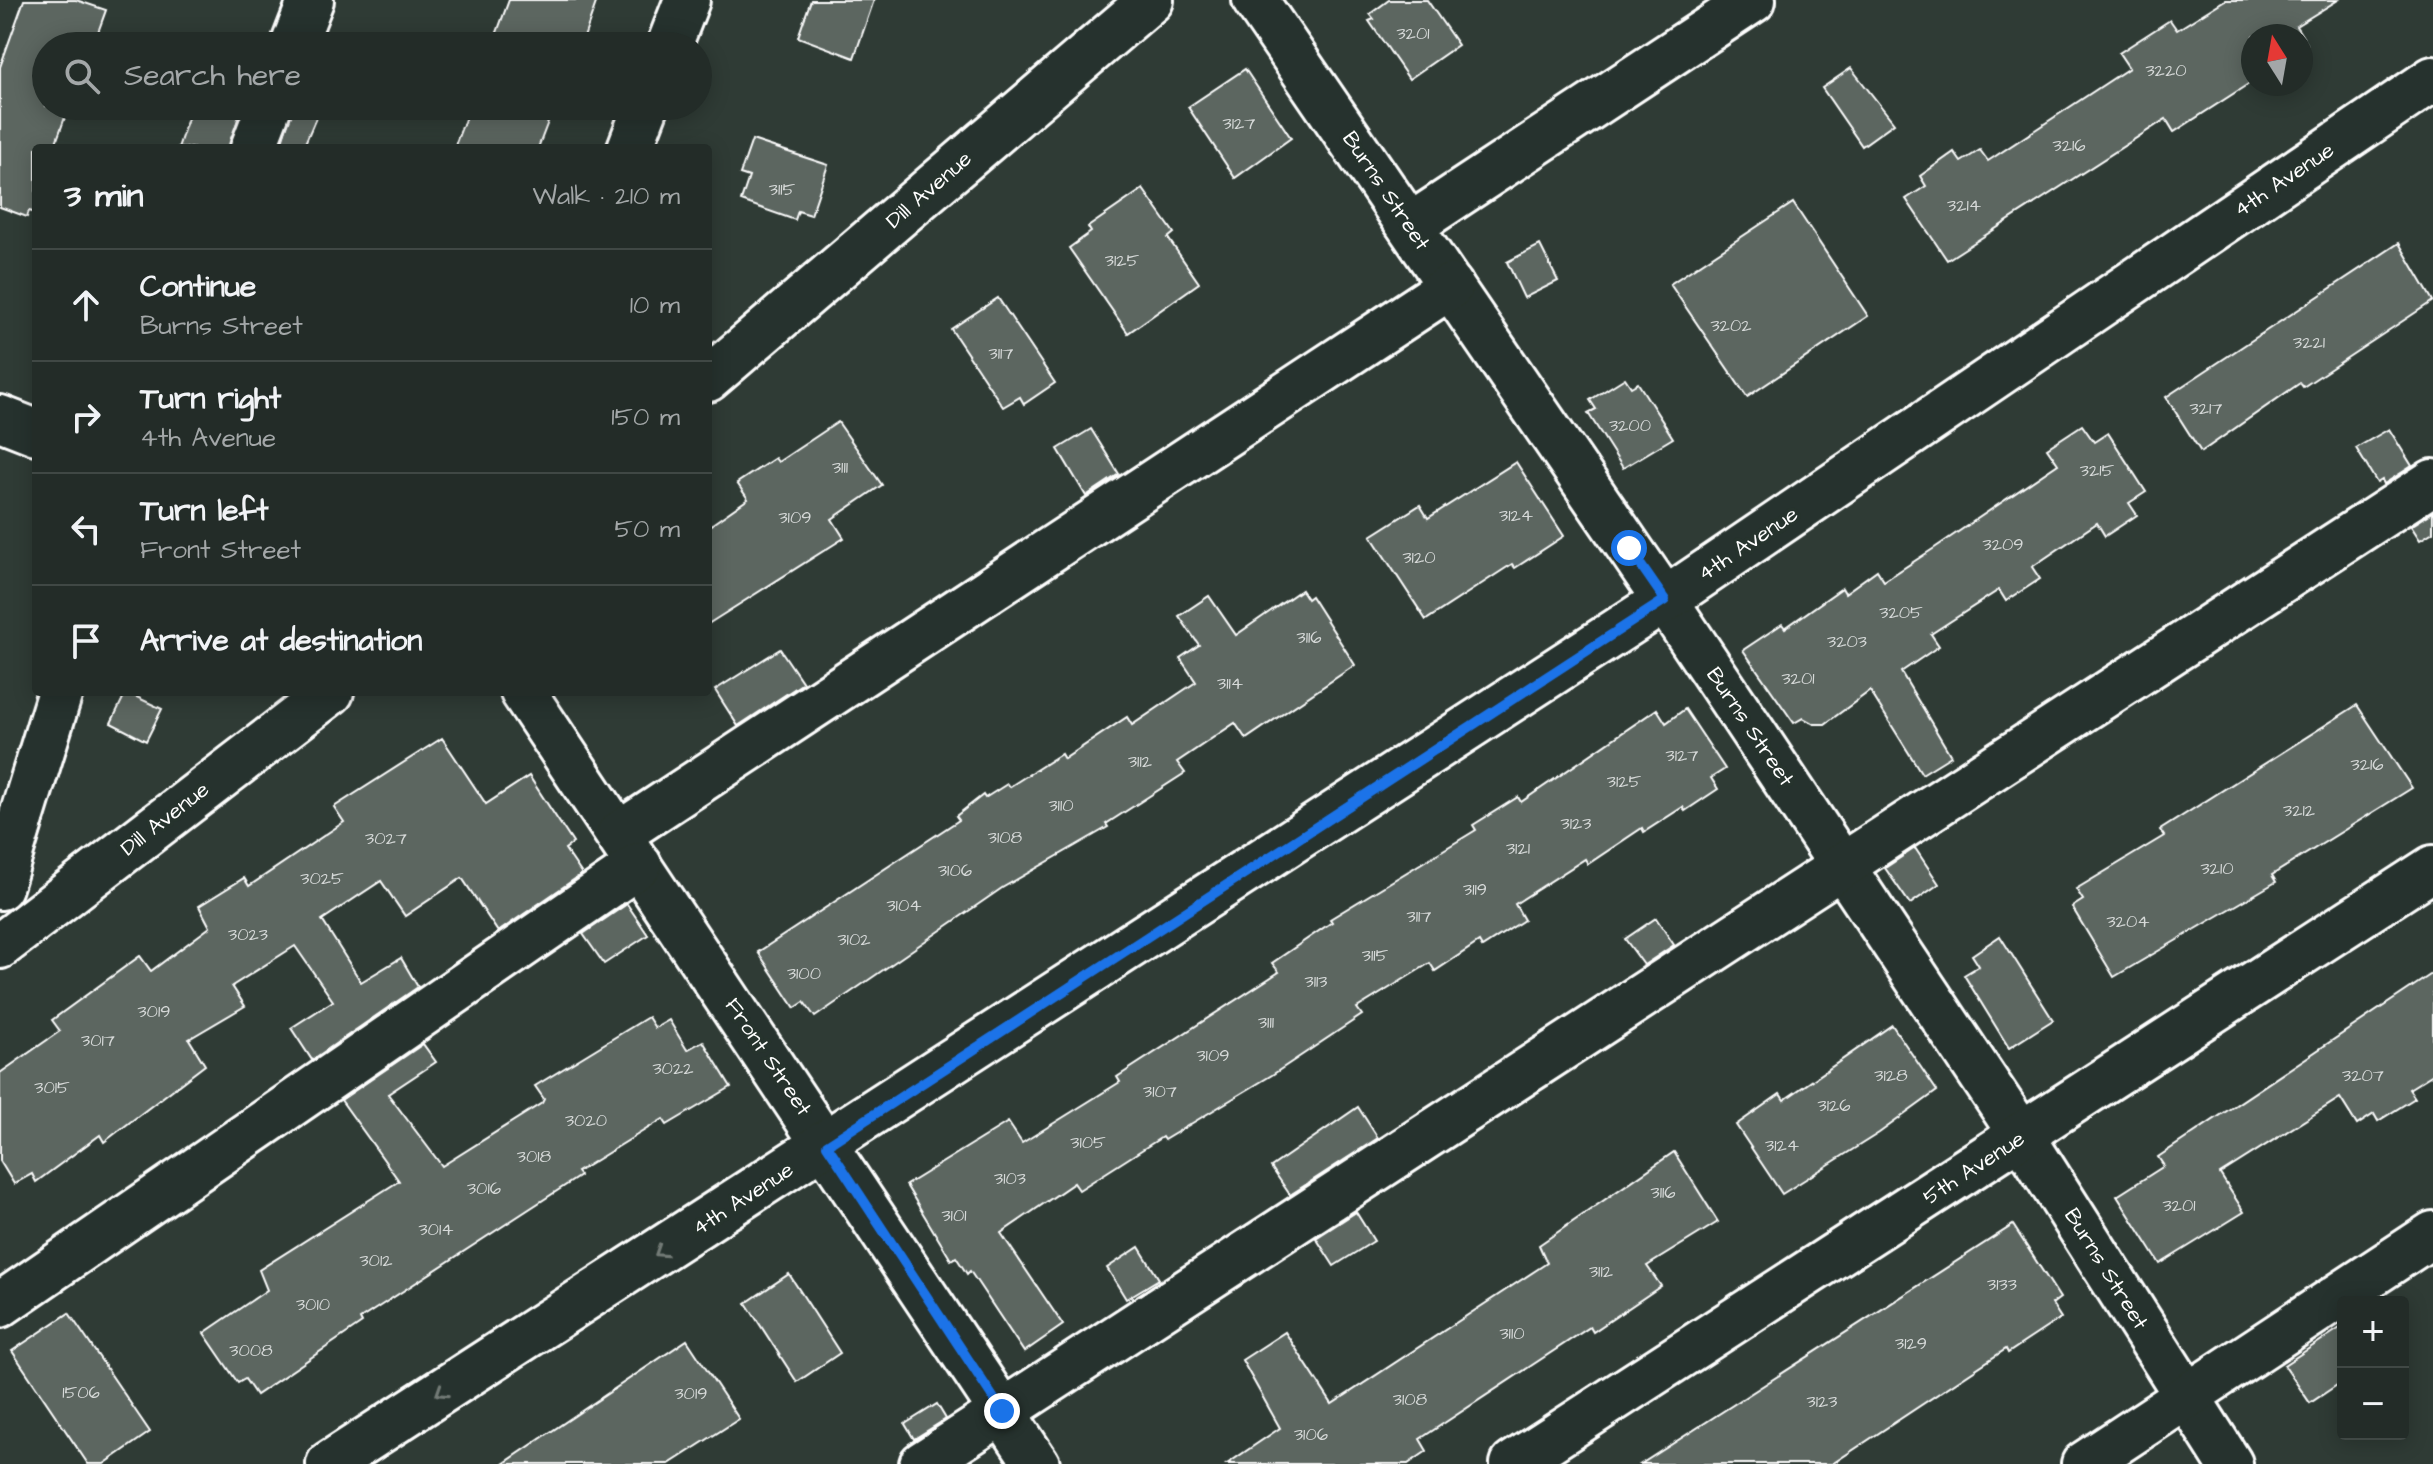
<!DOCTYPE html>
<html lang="en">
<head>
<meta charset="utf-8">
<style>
	body { margin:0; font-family:"Architects Daughter",sans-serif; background:#2b3430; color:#f1f3f6 }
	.controls { position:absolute; right:24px; bottom:24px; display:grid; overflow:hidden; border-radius:8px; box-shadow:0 4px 20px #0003 }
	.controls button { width:72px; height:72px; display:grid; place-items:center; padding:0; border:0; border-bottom:2px solid #404845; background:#232c28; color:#f1f3f6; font:40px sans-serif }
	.compass { position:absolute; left:2241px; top:24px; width:72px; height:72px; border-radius:50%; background:#232c28; box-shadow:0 4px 20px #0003; rotate:349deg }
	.stop { position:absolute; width:24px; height:24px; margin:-18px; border:6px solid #1a73e8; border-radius:50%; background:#fff }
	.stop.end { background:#1a73e8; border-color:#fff; box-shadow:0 2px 8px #0008 }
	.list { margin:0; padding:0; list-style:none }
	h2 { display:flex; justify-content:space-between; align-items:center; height:104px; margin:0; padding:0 32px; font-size:34px }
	h2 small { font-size:26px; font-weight:400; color:#a3a7a8 }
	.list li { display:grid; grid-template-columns:52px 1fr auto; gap:24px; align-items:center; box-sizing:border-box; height:112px; padding:0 32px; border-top:2px solid #404845 }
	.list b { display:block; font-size:30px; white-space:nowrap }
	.list p { margin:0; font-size:26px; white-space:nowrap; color:#a3a7a8 }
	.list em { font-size:26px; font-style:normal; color:#a3a7a8 }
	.icon { flex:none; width:44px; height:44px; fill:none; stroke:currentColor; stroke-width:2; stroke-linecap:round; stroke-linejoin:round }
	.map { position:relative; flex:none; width:2433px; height:1464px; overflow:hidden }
	.search { position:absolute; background:#232c28; box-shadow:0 4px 20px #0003; left:32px; top:32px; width:680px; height:88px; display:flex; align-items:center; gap:20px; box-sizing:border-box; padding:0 28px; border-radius:44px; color:#a3a7a8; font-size:30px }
	.panel { position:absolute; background:#232c28; box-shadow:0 4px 20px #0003; left:32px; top:144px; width:680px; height:552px; border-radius:8px }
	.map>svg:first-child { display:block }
</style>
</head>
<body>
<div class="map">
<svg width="2433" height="1464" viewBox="0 0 2433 1464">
	<rect width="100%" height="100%" fill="#2f3b35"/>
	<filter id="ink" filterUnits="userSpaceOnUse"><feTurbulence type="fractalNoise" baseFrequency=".0125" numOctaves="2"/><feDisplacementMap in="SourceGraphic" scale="16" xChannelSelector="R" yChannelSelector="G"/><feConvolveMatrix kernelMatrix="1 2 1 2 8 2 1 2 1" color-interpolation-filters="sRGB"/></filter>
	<g filter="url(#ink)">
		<g fill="#5b6661" stroke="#fff" stroke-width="2">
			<polygon points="24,0 76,0 106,10 93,46 46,46 46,106 69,106 54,148 36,148 36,213 29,211 27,217 0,207 0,67"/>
			<polygon points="509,0 597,0 581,46 492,46"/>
			<polygon points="811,0 874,0 854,58 798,37"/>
			<polygon points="1389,0 1427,0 1458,45 1409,79 1369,21 1374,19 1370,14"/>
			<polygon points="2225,0 2338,0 2296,26 2307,44 2301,48 2301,36 2253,36 2253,81 2174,132 2166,119 1947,260 1906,199 1926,186 1920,176 1954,152 1961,162 1980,150 1988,161 2129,68 2119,53 2170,20 2177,30"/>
			<polygon points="1851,68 1894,123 1862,146 1822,88"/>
			<polygon points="1245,69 1291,138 1235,178 1188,107"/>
			<polygon points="192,106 242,106 229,148 178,148"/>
			<polygon points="293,106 321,106 303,148 280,148"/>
			<polygon points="470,106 554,106 538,148 454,148"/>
			<polygon points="752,140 828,165 811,215 798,211 795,220 741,201 749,177 740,174"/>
			<polygon points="1143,189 1174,233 1168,238 1199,283 1128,333 1069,248 1091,232 1088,227"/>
			<polygon points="1793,203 1868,316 1747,397 1670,284"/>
			<polygon points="2399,243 2433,301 2303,387 2300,383 2201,452 2166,397"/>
			<polygon points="1540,245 1558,281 1524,298 1507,262"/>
			<polygon points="998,298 1055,383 1024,404 1020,397 1003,407 951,329"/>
			<polygon points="1625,378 1631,387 1638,383 1673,438 1623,468 1588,413 1596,409 1590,400"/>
			<polygon points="838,422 882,485 832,519 844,538 708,624 708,527 748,499 737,483 775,458 778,462"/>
			<polygon points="2082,425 2094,442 2108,433 2146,492 2129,503 2137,515 2105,536 2097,523 2032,567 2040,579 2006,601 1999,590 1931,634 1939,646 1901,672 1951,756 1922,774 1870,691 1825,724 1814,724 1803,718 1794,723 1743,650 1782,624 1785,628 1842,588 1845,593 1877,570 1884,581 1933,549 2058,464 2047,448"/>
			<polygon points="1091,429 1119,474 1086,496 1058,449"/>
			<polygon points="2389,429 2412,466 2384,484 2382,480 2377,483 2356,448"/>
			<polygon points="1516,462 1564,536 1515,568 1512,564 1426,620 1371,536 1420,505 1428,518"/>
			<polygon points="2433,512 2433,532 2420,540 2411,526"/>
			<polygon points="1301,590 1307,599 1311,596 1355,665 1246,739 1235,723 1177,762 1185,773 1106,824 1108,827 1002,888 815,1017 804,1002 795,1008 758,952 959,820 956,816 983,795 985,798 1007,784 1009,787 1061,754 1064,759 1127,717 1132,725 1196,682 1180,658 1199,645 1179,616 1209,596 1236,635"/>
			<polygon points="780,649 803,683 738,726 715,690"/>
			<polygon points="126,692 162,709 146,741 111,723"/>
			<polygon points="2357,705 2412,788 2272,875 2276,882 2114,977 2072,907 2083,900 2076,889 2164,836 2160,830"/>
			<polygon points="1657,709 1666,723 1685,709 1725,769 1711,778 1718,789 1685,811 1683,807 1644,832 1642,828 1588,864 1585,859 1515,904 1524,920 1482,947 1479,942 1435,971 1430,963 1357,1008 1362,1015 1272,1075 1164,1140 1162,1137 1079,1190 1074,1183 1001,1233 1063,1325 1024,1352 970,1271 967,1274 956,1257 951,1260 906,1185 1008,1122 1022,1143 1120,1082 1117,1077 1279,972 1272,963 1332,922 1330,919 1476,830 1473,825 1518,797 1521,802"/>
			<polygon points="442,738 486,804 529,776 573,843 565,849 582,874 498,932 462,878 405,916 381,881 322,920 361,982 401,958 418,987 312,1060 291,1028 333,1001 295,946 232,986 245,1006 189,1039 205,1065 104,1142 100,1135 36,1182 32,1174 14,1184 0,1161 0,1073 60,1031 52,1020 140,956 151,971 210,927 199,906 244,878 249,886 344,822 334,807"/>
			<polygon points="1915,848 1939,884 1910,904 1885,868"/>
			<polygon points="627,904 648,935 604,964 583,934"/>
			<polygon points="1656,918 1674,945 1644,965 1625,939"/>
			<polygon points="2000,936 2053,1020 2009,1048 1964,975 1979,966 1972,955"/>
			<polygon points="2433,973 2433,1074 2409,1089 2415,1098 2378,1121 2374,1114 2357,1125 2340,1098 2220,1174 2244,1212 2160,1264 2117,1196 2164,1166 2158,1157"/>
			<polygon points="648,1017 655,1028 669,1020 687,1050 703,1041 731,1087 667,1125 663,1119 577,1172 580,1176 360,1319 362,1323 256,1395 245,1379 238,1383 204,1333 267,1290 259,1270 399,1181 341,1100 423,1044 436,1062 388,1094 442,1166 542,1103 544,1099 535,1086"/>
			<polygon points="1892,1025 1937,1091 1879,1133 1782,1194 1736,1125 1780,1094 1784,1100"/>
			<polygon points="1358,1107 1378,1138 1290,1195 1271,1167"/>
			<polygon points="1674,1152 1718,1222 1647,1266 1661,1286 1593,1332 1590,1327 1420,1439 1427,1451 1408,1464 1227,1464 1280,1428 1242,1360 1285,1332 1332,1404 1547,1263 1539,1245"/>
			<polygon points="1356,1212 1374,1241 1334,1266 1316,1238"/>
			<polygon points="2013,1225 2060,1298 2052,1304 2061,1318 2008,1353 2006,1349 1832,1464 1641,1464"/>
			<polygon points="1139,1247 1159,1279 1126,1299 1107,1268"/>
			<polygon points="789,1274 840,1353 797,1382 746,1303"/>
			<polygon points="69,1313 150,1432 104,1464 88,1464 12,1351"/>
			<polygon points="2343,1326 2343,1381 2310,1403 2284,1365"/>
			<polygon points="687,1340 739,1419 669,1464 503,1464"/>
			<polygon points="937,1404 946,1419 914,1439 905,1424"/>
		</g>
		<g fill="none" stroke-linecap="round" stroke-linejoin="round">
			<g stroke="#fff" stroke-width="50">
				<g id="minor">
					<polyline points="1255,0 1665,600 2022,1136 2230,1464"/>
					<polyline points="293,46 311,0"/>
					<polyline points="669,46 687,0"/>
					<polyline points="253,148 269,106"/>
					<polyline points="630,148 646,106"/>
					<polyline points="1410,226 1753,0"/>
					<polyline points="708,379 1151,0"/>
					<polyline points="0,418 36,432"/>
					<polyline points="523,692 1037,1464"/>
					<polyline points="619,834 1451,286"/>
					<polyline points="0,887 60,692"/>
					<polyline points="0,946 331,692"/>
					<polyline points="0,1305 639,865"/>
					<polyline points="329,1464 1665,600 2433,79"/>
					<polyline points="922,1464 2433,482"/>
					<polyline points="1513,1464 2433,868"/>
					<polyline points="2084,1464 2433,1234"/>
				</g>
			</g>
			<use href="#minor" stroke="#26332d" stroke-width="44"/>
		</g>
		<defs><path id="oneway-chevron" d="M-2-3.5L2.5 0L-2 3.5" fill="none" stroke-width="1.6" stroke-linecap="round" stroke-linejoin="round" transform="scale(2)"/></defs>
		<g stroke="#727a76">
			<use href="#oneway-chevron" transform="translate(660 1252) rotate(147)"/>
			<use href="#oneway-chevron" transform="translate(441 1392) rotate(147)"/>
		</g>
	</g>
	<g fill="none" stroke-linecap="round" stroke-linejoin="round" filter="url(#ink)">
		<polyline stroke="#1a73e8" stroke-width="10" points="1002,1411 827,1145 1665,600 1629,548"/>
	</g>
	<g text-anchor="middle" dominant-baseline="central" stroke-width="7" stroke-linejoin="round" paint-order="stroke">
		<g font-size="18" fill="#d6d9d8">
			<text x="1413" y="33">3201</text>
			<text x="2166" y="70">3220</text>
			<text x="1239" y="123">3127</text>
			<text x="2069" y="145">3216</text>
			<text x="782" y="189">3115</text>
			<text x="1964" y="205">3214</text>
			<text x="1122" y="260">3125</text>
			<text x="1731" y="325">3202</text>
			<text x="2309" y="342">3221</text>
			<text x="1001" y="353">3117</text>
			<text x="2206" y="408">3217</text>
			<text x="1630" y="425">3200</text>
			<text x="840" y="467">3111</text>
			<text x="2097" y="470">3215</text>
			<text x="1516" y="515">3124</text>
			<text x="795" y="517">3109</text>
			<text x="2003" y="544">3209</text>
			<text x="1419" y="557">3120</text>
			<text x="1901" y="612">3205</text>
			<text x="1309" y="637">3116</text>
			<text x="1847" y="641">3203</text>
			<text x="1798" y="678">3201</text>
			<text x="1230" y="683">3114</text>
			<text x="1682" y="755">3127</text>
			<text x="1140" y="761">3112</text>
			<text x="2367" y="764">3216</text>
			<text x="1624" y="781">3125</text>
			<text x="1061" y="805">3110</text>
			<text x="2299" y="810">3212</text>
			<text x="1576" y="823">3123</text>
			<text x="1005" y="837">3108</text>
			<text x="386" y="838">3027</text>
			<text x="1518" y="848">3121</text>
			<text x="2217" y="868">3210</text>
			<text x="955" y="870">3106</text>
			<text x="322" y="878">3025</text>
			<text x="1475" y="889">3119</text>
			<text x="904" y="905">3104</text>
			<text x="1419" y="916">3117</text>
			<text x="2128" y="921">3204</text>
			<text x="248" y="934">3023</text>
			<text x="854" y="939">3102</text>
			<text x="1375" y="955">3115</text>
			<text x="804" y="973">3100</text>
			<text x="1316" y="981">3113</text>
			<text x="154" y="1011">3019</text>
			<text x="1266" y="1022">3111</text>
			<text x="98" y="1040">3017</text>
			<text x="1213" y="1055">3109</text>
			<text x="673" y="1068">3022</text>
			<text x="1891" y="1075">3128</text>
			<text x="2363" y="1075">3207</text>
			<text x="52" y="1087">3015</text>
			<text x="1160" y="1091">3107</text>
			<text x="1834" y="1105">3126</text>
			<text x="586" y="1120">3020</text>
			<text x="1088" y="1142">3105</text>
			<text x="1782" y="1145">3124</text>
			<text x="534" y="1156">3018</text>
			<text x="1010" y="1178">3103</text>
			<text x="484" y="1188">3016</text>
			<text x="1663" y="1192">3116</text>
			<text x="2179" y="1205">3201</text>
			<text x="954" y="1215">3101</text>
			<text x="436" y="1229">3014</text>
			<text x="376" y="1260">3012</text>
			<text x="1601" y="1271">3112</text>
			<text x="2002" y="1284">3133</text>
			<text x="313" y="1304">3010</text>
			<text x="1512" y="1333">3110</text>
			<text x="1911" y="1343">3129</text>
			<text x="251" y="1350">3008</text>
			<text x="81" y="1392">1506</text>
			<text x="691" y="1393">3019</text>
			<text x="1410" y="1399">3108</text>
			<text x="1822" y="1401">3123</text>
			<text x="1311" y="1434">3106</text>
		</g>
		<g font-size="22" fill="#fff" stroke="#26332d">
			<text transform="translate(2284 180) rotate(-34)">4th Avenue</text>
			<text transform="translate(929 190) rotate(-41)">Dill Avenue</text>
			<text transform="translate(1386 191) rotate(56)">Burns Street</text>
			<text transform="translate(1748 544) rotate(-34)">4th Avenue</text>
			<text transform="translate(1750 727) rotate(56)">Burns Street</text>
			<text transform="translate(165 819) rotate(-38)">Dill Avenue</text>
			<text transform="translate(768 1057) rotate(56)">Front Street</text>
			<text transform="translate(1974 1168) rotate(-33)">5th Avenue</text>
			<text transform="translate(743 1199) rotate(-33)">4th Avenue</text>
			<text transform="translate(2106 1269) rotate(58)">Burns Street</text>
		</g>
	</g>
</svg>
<div class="controls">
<button>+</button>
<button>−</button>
</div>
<svg class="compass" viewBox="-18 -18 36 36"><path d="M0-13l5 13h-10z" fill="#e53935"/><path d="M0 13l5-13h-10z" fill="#a3a7a8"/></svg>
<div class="stop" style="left:1629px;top:548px"></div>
<div class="stop end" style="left:1002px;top:1411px"></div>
<div class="search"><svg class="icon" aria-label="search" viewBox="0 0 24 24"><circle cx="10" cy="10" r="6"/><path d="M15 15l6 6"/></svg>Search here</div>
<section class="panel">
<h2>3 min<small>Walk · 210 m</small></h2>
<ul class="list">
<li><svg class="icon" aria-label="ahead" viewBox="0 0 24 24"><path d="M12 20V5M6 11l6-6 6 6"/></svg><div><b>Continue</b><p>Burns Street</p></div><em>10 m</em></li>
<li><svg class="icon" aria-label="right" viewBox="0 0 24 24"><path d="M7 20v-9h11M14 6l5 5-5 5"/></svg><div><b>Turn right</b><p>4th Avenue</p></div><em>150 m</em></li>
<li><svg class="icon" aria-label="left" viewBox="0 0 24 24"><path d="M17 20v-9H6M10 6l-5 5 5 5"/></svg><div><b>Turn left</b><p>Front Street</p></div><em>50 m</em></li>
<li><svg class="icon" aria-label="arrive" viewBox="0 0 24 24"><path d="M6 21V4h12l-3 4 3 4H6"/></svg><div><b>Arrive at destination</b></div></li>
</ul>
</section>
</div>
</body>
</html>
